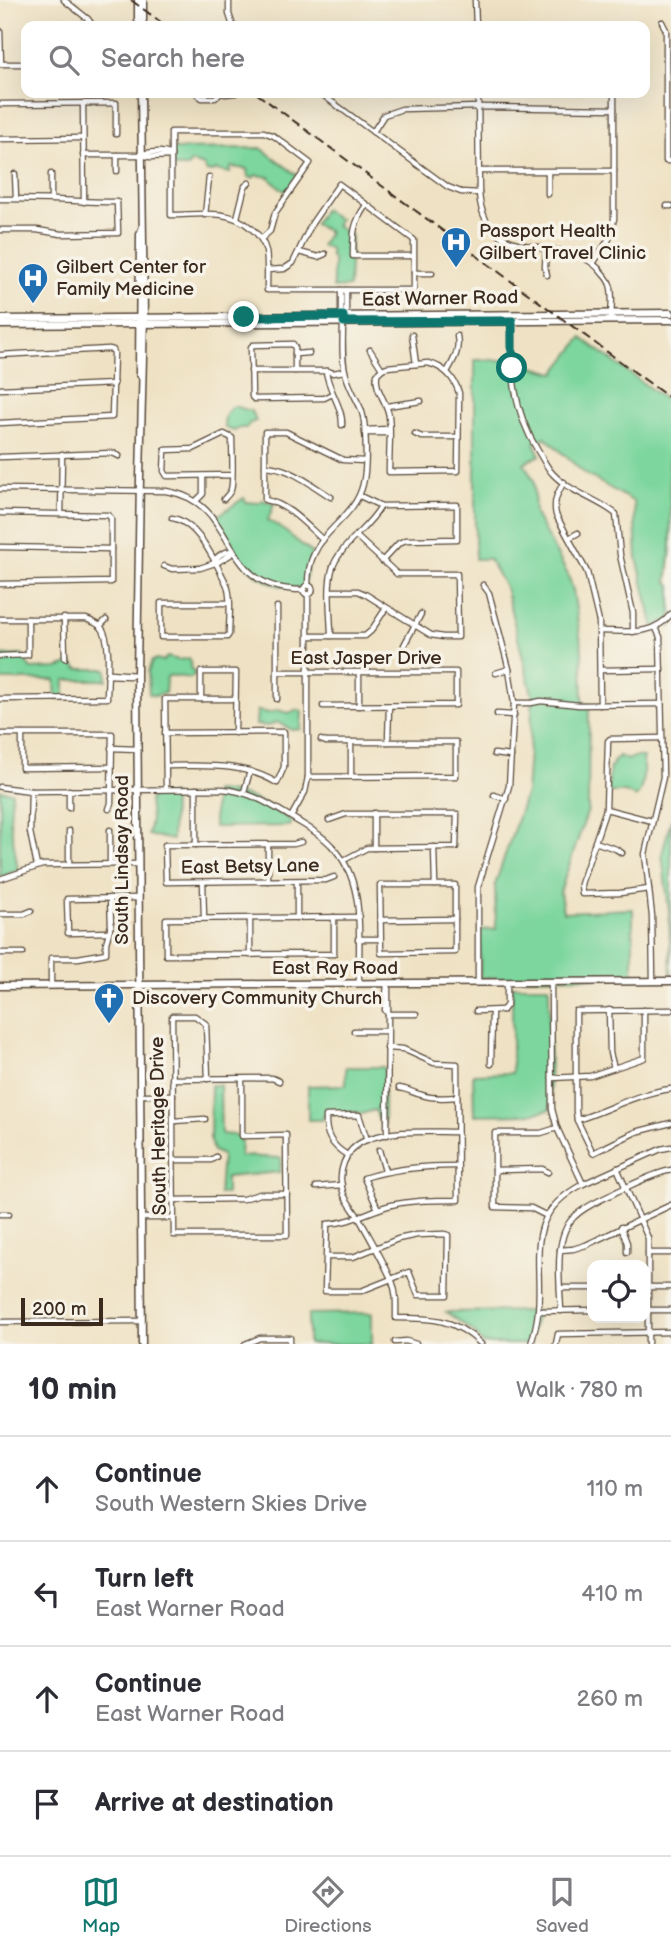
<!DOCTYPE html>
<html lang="en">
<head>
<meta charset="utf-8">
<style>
	body { margin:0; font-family:"Balsamiq Sans",sans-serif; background:#f7f7f7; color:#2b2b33 }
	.controls { position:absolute; right:21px; bottom:21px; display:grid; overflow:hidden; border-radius:14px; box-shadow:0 7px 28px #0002 }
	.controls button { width:63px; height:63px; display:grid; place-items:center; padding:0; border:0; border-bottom:2px solid #e1e1e2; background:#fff; color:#2b2b33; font:35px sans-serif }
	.scale { position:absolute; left:21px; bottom:18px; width:82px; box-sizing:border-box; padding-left:7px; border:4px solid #3b2a1e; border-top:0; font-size:19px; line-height:24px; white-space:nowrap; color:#3b2a1e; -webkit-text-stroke:5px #f7f3e8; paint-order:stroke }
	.stop { position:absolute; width:21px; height:21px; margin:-16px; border:5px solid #0f766e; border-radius:50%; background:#fff }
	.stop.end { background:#0f766e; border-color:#fff; box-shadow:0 2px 7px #0008 }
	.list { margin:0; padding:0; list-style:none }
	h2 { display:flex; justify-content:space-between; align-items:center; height:91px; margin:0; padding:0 28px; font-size:30px }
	h2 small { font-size:23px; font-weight:400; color:#7c7c81 }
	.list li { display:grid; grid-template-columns:46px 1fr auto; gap:21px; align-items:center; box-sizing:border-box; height:105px; padding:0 28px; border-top:2px solid #e1e1e2 }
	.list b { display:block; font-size:26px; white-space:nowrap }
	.list p { margin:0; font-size:23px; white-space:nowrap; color:#7c7c81 }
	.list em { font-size:23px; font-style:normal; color:#7c7c81 }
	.icon { flex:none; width:38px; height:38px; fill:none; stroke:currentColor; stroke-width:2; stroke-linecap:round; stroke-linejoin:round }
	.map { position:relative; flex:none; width:671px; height:1344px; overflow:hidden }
	.search { position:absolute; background:#fff; box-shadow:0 7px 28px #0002; left:21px; right:21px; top:21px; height:77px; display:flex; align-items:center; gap:18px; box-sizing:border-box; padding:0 24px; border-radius:14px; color:#7c7c81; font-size:26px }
	.sheet { height:511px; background:#fff }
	nav { display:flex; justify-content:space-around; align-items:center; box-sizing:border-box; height:98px; border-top:2px solid #e1e1e2; background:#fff; font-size:19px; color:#7c7c81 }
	nav a { display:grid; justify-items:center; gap:4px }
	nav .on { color:#0f766e }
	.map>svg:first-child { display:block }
</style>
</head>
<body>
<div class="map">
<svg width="671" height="1344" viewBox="0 0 671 1344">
	<rect width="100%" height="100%" fill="#f7f3e8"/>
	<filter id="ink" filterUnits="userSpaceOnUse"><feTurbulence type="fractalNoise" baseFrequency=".0143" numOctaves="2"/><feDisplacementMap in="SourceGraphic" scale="14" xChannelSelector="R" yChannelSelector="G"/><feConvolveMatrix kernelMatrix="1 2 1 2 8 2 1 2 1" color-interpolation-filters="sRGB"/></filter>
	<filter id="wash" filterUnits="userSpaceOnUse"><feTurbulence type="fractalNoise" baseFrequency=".00686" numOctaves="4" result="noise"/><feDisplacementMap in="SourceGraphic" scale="28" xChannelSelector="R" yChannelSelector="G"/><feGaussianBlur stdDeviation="1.57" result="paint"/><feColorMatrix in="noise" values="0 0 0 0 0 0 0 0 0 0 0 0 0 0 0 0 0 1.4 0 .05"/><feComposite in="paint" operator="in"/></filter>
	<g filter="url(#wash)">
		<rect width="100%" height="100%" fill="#efe2c4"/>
		<g fill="#7cd69d" stroke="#5c805e" stroke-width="2">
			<polygon points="261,148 298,176 286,192 272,181 270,177 256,175 253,178 248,177 247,169 231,167 230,173 216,170 213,172 206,171 204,166 191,162 188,167 173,167 173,149"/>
			<polygon points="324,209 339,220 336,225 351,236 349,287 333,288 333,259 330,256 331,252 329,248 321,246 329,232 314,224"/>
			<polygon points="582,338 671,404 671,452 669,455 671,546 667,582 671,585 671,627 665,621 654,628 637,558 634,502 584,473 545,437 534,443 540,455 524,463 534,481 535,514 568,575 573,590 582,649 583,704 589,704 588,810 560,892 563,912 633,909 633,977 480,978 480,930 496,929 495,885 526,793 533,698 505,587 489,559 475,559 475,360 508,360 555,373"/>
			<path d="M234,406L251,411L256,421L250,423L246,428H240L234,431L225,428C223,418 225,411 234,406Z"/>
			<path d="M244,498L246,502L258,503L263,500L274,504L268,520L281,528L312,553C307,563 307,582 302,588C251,589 238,555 216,517Z"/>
			<polygon points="23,655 23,659 31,669 58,668 72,663 78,669 107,669 107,680 65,680 65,699 56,699 55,680 0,680 0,656"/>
			<path d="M167,657L179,660L189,658L191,661L190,667L195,674L191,678C183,678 176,675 168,676L166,680L165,693L155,696L149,694L148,672L152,661L157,659L163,661Z"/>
			<polygon points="278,710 287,713 299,710 302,712 301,729 292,730 277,722 268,726 256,725 257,711 270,713"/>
			<path d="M619,756L628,760L634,757H643C643,771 645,787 636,797L625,792H608L610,766H613V762Z"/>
			<polygon points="0,790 12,792 10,820 18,870 0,877"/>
			<path d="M214,791C249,792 263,803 292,821L289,826L214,827Z"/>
			<polygon points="173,795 172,840 148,835 151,819 149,800 153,796"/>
			<polygon points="671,819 671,976 669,911 662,854"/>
			<polygon points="512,986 549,986 550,1110 530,1114 474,1115 473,1074 512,1073"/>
			<polygon points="346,1067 384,1067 384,1125 380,1122 375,1110 361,1114 356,1112 324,1114 323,1120 308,1120 308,1086 346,1085"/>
			<polygon points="211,1085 220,1085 221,1134 235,1135 241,1141 240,1156 281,1158 280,1172 226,1177 226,1194 219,1194 222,1155 213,1151 210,1141"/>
			<polygon points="538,1311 528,1344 483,1344 474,1332 446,1312"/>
			<polygon points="372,1313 372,1344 308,1344 308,1314"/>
		</g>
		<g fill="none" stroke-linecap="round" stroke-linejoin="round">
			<polyline stroke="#57bed4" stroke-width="2" points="153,990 153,993"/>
		</g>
	</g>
	<g filter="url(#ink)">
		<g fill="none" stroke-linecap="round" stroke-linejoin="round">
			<g stroke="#564637" stroke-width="7">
				<g id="minor">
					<polyline points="64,0 88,19 93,26"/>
					<polyline points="229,0 229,14 233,26"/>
					<polyline points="475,0 476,26"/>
					<polyline points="662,22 666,30 666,161 671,161"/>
					<polyline points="0,31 1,64"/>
					<polyline points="1,64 26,64"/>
					<polyline points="198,93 198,95 202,98 215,98 221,93"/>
					<polyline points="222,93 225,94 235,93"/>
					<polyline points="320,93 448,187 461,192 479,193"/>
					<path d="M478,93L479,193C485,273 571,228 603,274C606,277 610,283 611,288C613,298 611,310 611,320"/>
					<polyline points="0,104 116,103 116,134"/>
					<polyline points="83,104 84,202"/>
					<polyline points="373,132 384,115 402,109 479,107 614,109"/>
					<polyline points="0,139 83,138"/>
					<path d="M142,154C151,152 163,150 171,155"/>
					<polyline points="83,155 141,155 150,157 171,156"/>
					<polyline points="117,155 117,171"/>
					<polyline points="479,171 614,171"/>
					<polyline points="548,172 548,194"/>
					<polyline points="15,174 16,198"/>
					<path d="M0,199C39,198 78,202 117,202L118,233L61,234L37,230H0"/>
					<polyline points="51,199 51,174"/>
					<path d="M366,205C353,224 353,233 353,256H413"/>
					<polyline points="667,206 671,206"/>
					<polyline points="205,215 209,177"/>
					<polyline points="237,218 245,186 249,183"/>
					<path d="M261,239L270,231L275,213L310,163L274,136L264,132H171V215C199,215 228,208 251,228C258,234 264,242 266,251C268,264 267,278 267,290H414V240L339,184L312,223L293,263L284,269L267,270"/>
					<polyline points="546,249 545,267 547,275"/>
					<polyline points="299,252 318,257 325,254"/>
					<polyline points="594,262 609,239 614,219 614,93"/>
					<polyline points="414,273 432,273"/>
					<polyline points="341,290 341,311 343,316 346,311 346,290"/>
					<path d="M512,322C512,371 511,407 538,451C543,459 547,468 553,474C570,492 597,499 616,514L620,555L633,613V632"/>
					<polyline points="412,335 416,364"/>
					<polyline points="370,350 382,369"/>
					<polyline points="295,354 309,353"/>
					<polyline points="0,355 109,349 113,350 114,353 112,417 0,423"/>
					<path d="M428,363C444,367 454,376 459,393L458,471L389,472C389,453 391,434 389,416C387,401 374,390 377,374L382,369L387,367Z"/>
					<polyline points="251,371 328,371 333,373 344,371"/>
					<polyline points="295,371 295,348 293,344 253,345 251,347 252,397 254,399 324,398 332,394"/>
					<path d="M326,371C328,390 343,407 342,425"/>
					<path d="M447,372C454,360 460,350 457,336"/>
					<polyline points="0,389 114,384"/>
					<polyline points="387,406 421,401"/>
					<polyline points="365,430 389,429"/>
					<polyline points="365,433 388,433"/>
					<polyline points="415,434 422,437 458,437"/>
					<polyline points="0,457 113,453 119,456"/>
					<path d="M265,466C290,467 310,484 331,497"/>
					<path d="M564,482C557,494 553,501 556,515L587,572L599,622L600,705"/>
					<path d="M0,489L166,491C243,503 214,590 303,590"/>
					<polyline points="360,496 381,506 457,505 457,539 406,540 399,543 382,561"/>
					<path d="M224,499C226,497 230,492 231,490C234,480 232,450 232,438L224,434L193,449L165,450L164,471L167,476L232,475"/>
					<polyline points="196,501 203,494 203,476"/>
					<polyline points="0,513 108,515 111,518 111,582 0,584"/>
					<polyline points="61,514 62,454"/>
					<path d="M172,518C198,522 216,563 227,585C232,600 229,618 229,634L227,637H161V603H229"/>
					<polyline points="569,538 578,533"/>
					<path d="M323,540C306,525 288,504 265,500V432H286L343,460L365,461"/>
					<polyline points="0,547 111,549"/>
					<path d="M214,562C217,555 226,551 232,551"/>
					<polyline points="164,566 172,569 200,568 218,562 230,555 233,550"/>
					<path d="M308,585C308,574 309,564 314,554C326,527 356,515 363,484C367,468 367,425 361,409C356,398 349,387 346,375C341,358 343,339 343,321"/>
					<circle cx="308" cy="590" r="4.5"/>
					<polyline points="330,591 358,591 365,594 431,635 443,637 458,637 457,574 397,574 356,536"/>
					<polyline points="277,607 277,699"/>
					<polyline points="64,618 65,658"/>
					<path d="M0,619H86C91,621 97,623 101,627C112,639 107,681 107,698L0,699"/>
					<polyline points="100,626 106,620"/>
					<path d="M600,631C626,631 653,637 671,614"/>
					<polyline points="308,636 365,636 371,631 386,608"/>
					<path d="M331,636C331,615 325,578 336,560C347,540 369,527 381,506"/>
					<polyline points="404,645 421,614"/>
					<polyline points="0,656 28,655 28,619"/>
					<polyline points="600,670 661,669"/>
					<polyline points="277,672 456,672 456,705 323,706"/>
					<polyline points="359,672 359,706"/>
					<polyline points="496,673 509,669"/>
					<polyline points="107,675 130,676"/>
					<polyline points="108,675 110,673 137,675"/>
					<polyline points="201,699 201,672 236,672 235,733"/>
					<polyline points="514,703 531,703 541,701 579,705 661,704"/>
					<polyline points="497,714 514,715"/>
					<path d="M165,733L284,732V767L277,783C243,762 204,766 166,766"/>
					<polyline points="0,734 112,734 111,803 109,809"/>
					<polyline points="22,734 22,768 111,767"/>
					<polyline points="351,742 351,776"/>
					<polyline points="388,742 389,706"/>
					<polyline points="111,748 137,749"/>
					<polyline points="494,754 511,756"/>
					<polyline points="308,777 456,776 456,742 326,742 321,740"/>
					<path d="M0,787L31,791L222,789C249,791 269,804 291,817C305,826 320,833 331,845C367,881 358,936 359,983"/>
					<polyline points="166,789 165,699 235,699"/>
					<polyline points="196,789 196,845"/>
					<polyline points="31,791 30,832 37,866"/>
					<polyline points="244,792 250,771"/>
					<polyline points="494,795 506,799"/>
					<polyline points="69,808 69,790"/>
					<polyline points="606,809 652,821"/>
					<polyline points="291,817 305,792 308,777 308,594"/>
					<polyline points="329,820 346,814 457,814 456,847 367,848 344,860"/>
					<polyline points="110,830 110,864"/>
					<polyline points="69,831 69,864"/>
					<polyline points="301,842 294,844 165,845 166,882 326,880 334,877"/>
					<polyline points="595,842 616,849 622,853"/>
					<polyline points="268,845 268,881"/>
					<polyline points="434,847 435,885"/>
					<polyline points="374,848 374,813"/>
					<polyline points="0,879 42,865 138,864"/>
					<polyline points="203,882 204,918"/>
					<polygon points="380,885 455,885 455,952 381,953"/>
					<polyline points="649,889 620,893 582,894 581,884 606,809 608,741 610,739 662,738"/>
					<polyline points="0,914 24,914 31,911"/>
					<polyline points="334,917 334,954 166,955 166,919 358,917"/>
					<polyline points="250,918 250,955"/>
					<polyline points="297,918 297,881"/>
					<polyline points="380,920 455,919"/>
					<polyline points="109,932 68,933 67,899 138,898"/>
					<polyline points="358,939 380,939"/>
					<polyline points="0,953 23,953"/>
					<polyline points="653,981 652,916 645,854 663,777 660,637 656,628"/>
					<polyline points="478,982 478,887 509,786 514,703 509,669 489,593 483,585"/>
					<polyline points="551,982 552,1109 557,1128 583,1184"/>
					<polygon points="387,983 388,989 388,1014 385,1010"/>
					<polyline points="51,985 51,958 78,958 106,953 106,943 111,925 110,898"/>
					<polyline points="503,1010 507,1005 507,982"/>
					<polyline points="609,1010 610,1053 614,1068"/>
					<polyline points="671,1010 576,1011 576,1111 577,1120 593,1153 636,1132 671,1123"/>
					<polyline points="476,1011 503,1010"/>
					<polyline points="354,1031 387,1031"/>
					<polyline points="491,1064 492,1011"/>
					<polyline points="552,1078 590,1076 644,1058 644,1010"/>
					<polyline points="172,1079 272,1078 279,1081"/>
					<polyline points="208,1079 206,1024 195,1016 172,1016 174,1235 287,1235 286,1135 242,1136 242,1079"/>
					<path d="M399,1088C408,1089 413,1093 422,1095C433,1099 446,1098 457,1097"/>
					<polyline points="140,1095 173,1095"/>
					<path d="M577,1120C609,1110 637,1093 671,1089"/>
					<polyline points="173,1121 205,1119"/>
					<path d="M457,1132C428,1132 393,1129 366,1140C344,1149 336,1174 344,1195C348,1203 354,1210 359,1218C370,1238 383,1260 392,1281C397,1293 396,1305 396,1318C431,1318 455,1318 481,1344"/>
					<polyline points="387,1135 388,1014 416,1014"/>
					<polyline points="379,1150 385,1171"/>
					<path d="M347,1155C331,1145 325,1135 326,1116L359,1115L367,1140"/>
					<polyline points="173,1160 211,1160 216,1157"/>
					<polyline points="617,1168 648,1238 648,1344"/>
					<polyline points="495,1170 542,1169 548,1172"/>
					<polyline points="316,1187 342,1185"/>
					<polyline points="173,1200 243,1199 260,1194 287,1194"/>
					<path d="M378,1209L364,1178C395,1168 425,1166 457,1166"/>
					<polyline points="0,1214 9,1214"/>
					<polyline points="547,1216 531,1208 495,1207 495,1133 541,1133 557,1128"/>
					<polyline points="141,1218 173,1218"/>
					<polyline points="621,1227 627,1243 627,1252"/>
					<polyline points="560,1250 573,1249 586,1245 671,1205"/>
					<polyline points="648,1253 671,1253"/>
					<path d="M327,1257H353L398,1239L417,1235L444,1234L448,1235L447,1295H418L409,1272L361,1291H325L327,1224C351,1223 368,1211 391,1205C413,1200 435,1200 458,1200L457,1064L434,1063L403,1049L387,1048"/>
					<polyline points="645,1287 671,1287"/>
					<polyline points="560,1288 592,1288"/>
					<polyline points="645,1310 671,1310"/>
					<polyline points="538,1311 592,1310"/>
					<path d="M561,1311C560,1283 553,1237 574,1217C586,1205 602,1200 616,1192C634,1184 652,1174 671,1170"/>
					<polyline points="0,1322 142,1321"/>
					<polyline points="395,1342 406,1341 416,1344"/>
					<polyline points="245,1344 260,1338 290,1338 290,1344"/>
					<path d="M531,1344C534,1334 537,1323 538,1312C543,1257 522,1216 583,1184L661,1149L671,1147"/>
					<polyline points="556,1344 558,1334 671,1332"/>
				</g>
			</g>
			<g stroke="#564637" stroke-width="9">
				<g id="major">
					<polyline points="138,0 138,20 141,26"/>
					<polyline points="141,26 143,20 143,0"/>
					<polyline points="141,93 144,317 140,477 137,675 142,1344"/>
					<polyline points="0,319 671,313"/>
					<polyline points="0,325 671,320"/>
					<polyline points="142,377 139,373 140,234 142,229"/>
					<polyline points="0,986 671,981"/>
				</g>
			</g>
			<use href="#minor" stroke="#fff" stroke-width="4.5"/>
			<use href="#major" stroke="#fff" stroke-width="6"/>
			<g stroke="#3b2a1e" stroke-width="2" stroke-dasharray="10 5" stroke-linecap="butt">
				<polyline points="131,0 166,26"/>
				<polyline points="256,93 671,399"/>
			</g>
		</g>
	</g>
	<g fill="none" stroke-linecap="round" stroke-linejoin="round" filter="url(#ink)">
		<polyline stroke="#0f766e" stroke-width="9" points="244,317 343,316 344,322 512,321 512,368"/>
	</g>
	<defs>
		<g id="hospital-pin" transform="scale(1.575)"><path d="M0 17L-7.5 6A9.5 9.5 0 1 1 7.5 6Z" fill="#1f6fb2" stroke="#f7f3e8"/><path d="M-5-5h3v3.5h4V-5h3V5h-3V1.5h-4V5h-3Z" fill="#fff"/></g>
		<g id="church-pin" transform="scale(1.575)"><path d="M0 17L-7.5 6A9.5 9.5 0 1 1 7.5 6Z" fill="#1f6fb2" stroke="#f7f3e8"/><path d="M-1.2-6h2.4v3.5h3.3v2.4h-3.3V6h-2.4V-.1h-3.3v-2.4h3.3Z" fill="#fff"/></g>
	</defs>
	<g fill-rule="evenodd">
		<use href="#hospital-pin" x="456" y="242"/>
		<use href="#hospital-pin" x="33" y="278"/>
		<use href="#church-pin" x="109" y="998"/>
	</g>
	<g text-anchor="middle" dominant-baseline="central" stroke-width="7" stroke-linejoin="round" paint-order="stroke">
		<g font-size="19" fill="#3b2a1e" stroke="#f7f3e8" text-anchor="start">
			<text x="479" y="231">Passport Health<tspan x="479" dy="22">Gilbert Travel Clinic</tspan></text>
			<text x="56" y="267">Gilbert Center for<tspan x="56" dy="22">Family Medicine</tspan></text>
			<text x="132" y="998">Discovery Community Church</text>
		</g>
		<g font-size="19" fill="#3b2a1e" stroke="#f7f3e8">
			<text transform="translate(440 299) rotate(-1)">East Warner Road</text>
			<text x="366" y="658">East Jasper Drive</text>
			<text transform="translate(122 860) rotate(-90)">South Lindsay Road</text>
			<text transform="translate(250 867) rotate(-1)">East Betsy Lane</text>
			<text x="335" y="968">East Ray Road</text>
			<text transform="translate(159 1126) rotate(-91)">South Heritage Drive</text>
		</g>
	</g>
</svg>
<div class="controls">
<button><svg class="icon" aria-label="locate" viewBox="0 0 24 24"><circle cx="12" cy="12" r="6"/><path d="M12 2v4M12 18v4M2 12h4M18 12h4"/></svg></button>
</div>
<div class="scale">200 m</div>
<div class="stop" style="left:512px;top:368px"></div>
<div class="stop end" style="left:244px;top:317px"></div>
<div class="search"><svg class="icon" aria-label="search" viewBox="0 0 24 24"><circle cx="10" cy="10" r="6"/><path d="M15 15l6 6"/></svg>Search here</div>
</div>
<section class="sheet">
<h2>10 min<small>Walk · 780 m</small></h2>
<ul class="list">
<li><svg class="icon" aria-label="ahead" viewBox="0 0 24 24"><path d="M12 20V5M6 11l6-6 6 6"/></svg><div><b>Continue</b><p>South Western Skies Drive</p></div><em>110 m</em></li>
<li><svg class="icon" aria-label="left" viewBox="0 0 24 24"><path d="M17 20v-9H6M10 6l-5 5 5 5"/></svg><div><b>Turn left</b><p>East Warner Road</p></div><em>410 m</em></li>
<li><svg class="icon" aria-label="ahead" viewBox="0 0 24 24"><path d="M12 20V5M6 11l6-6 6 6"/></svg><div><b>Continue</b><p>East Warner Road</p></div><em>260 m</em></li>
<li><svg class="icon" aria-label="arrive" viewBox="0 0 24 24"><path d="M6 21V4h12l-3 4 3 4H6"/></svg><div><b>Arrive at destination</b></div></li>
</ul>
</section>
<nav>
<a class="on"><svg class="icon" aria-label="map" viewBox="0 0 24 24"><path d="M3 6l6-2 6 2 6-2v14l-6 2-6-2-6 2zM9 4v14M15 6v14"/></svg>Map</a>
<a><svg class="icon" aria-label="directions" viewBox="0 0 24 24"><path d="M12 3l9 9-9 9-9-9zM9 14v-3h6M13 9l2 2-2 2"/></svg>Directions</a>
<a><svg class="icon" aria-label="saved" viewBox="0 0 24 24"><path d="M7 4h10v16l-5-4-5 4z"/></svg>Saved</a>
</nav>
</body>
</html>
